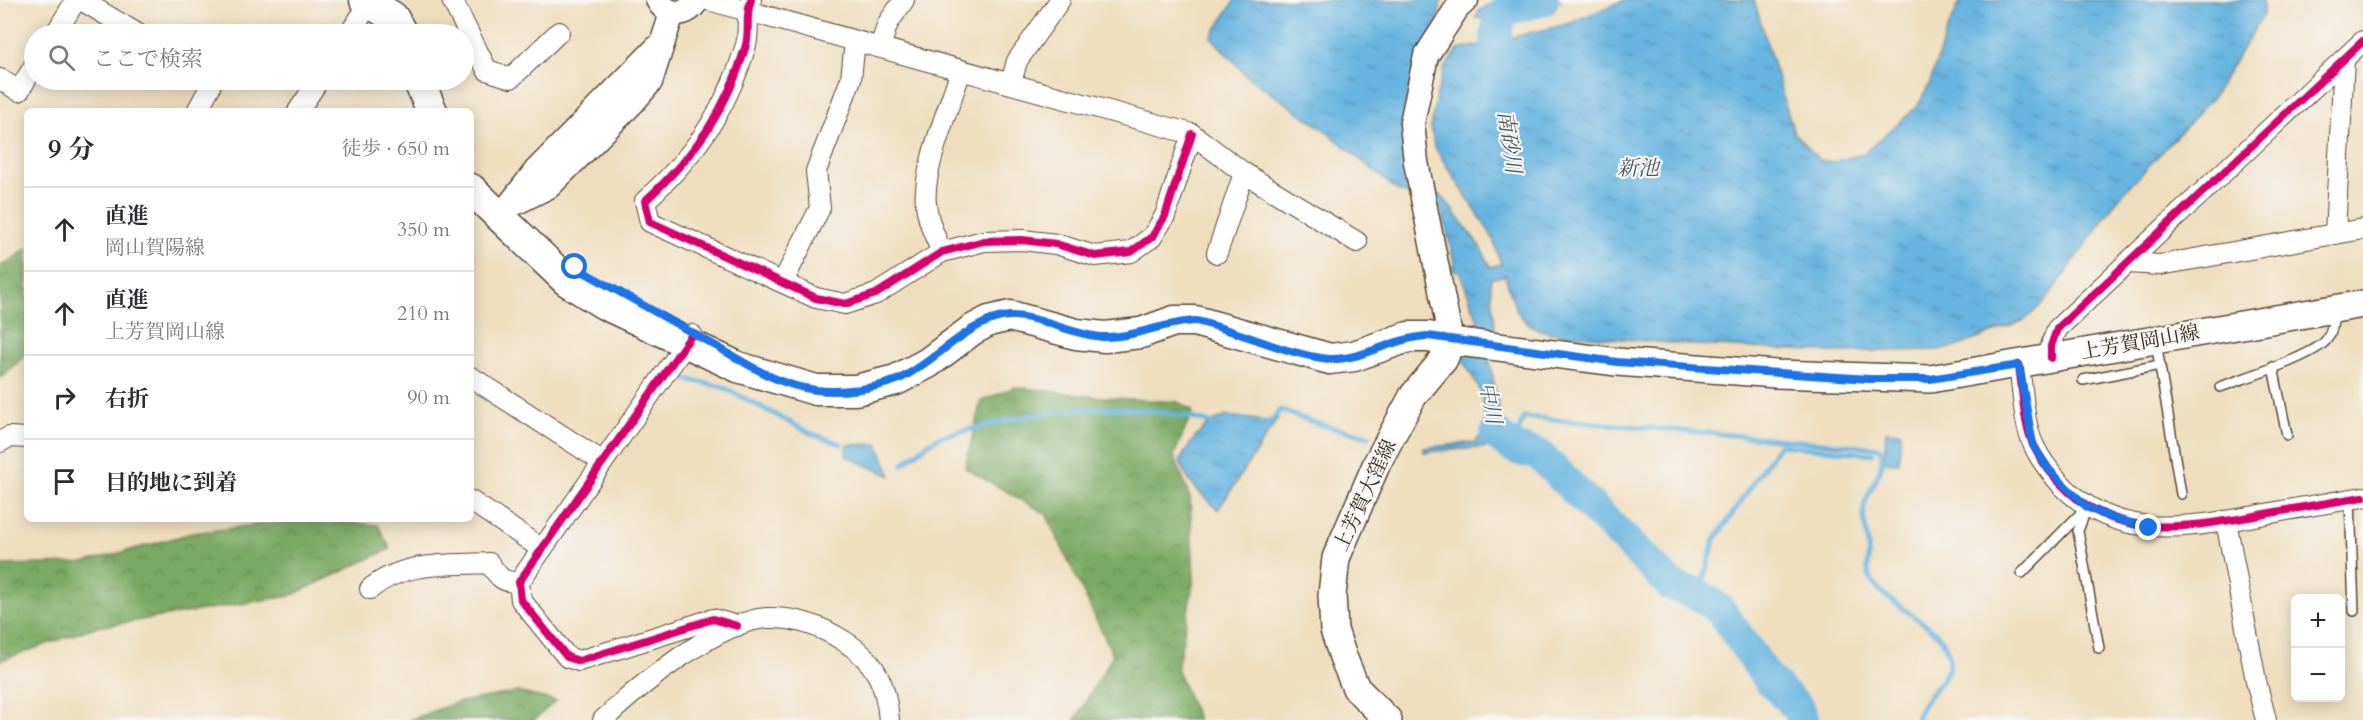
<!DOCTYPE html>
<html lang="ja">
<head>
<meta charset="utf-8">
<style>
	body { margin:0; font-family:Cardo,"Noto Serif JP",serif; background:#f7f7f7; color:#2b2b33 }
	.controls { position:absolute; right:18px; bottom:18px; display:grid; overflow:hidden; border-radius:9px; box-shadow:0 3px 15px #0003 }
	.controls button { width:54px; height:54px; display:grid; place-items:center; padding:0; border:0; border-bottom:2px solid #e1e1e2; background:#fff; color:#2b2b33; font:30px sans-serif }
	.stop { position:absolute; width:18px; height:18px; margin:-14px; border:4px solid #1a73e8; border-radius:50%; background:#fff }
	.stop.end { background:#1a73e8; border-color:#fff; box-shadow:0 2px 6px #0008 }
	.list { margin:0; padding:0; list-style:none }
	h2 { display:flex; justify-content:space-between; align-items:center; height:78px; margin:0; padding:0 24px; font-size:26px }
	h2 small { font-size:20px; font-weight:400; color:#7c7c81 }
	.list li { display:grid; grid-template-columns:39px 1fr auto; gap:18px; align-items:center; box-sizing:border-box; height:84px; padding:0 24px; border-top:2px solid #e1e1e2 }
	.list b { display:block; font-size:22px; white-space:nowrap }
	.list p { margin:0; font-size:20px; white-space:nowrap; color:#7c7c81 }
	.list em { font-size:20px; font-style:normal; color:#7c7c81 }
	.icon { flex:none; width:33px; height:33px; fill:none; stroke:currentColor; stroke-width:2; stroke-linecap:round; stroke-linejoin:round }
	.map { position:relative; flex:none; width:2363px; height:720px; overflow:hidden }
	.search { position:absolute; background:#fff; box-shadow:0 3px 15px #0003; left:24px; top:24px; width:450px; height:66px; display:flex; align-items:center; gap:15px; box-sizing:border-box; padding:0 21px; border-radius:33px; color:#7c7c81; font-size:22px }
	.panel { position:absolute; background:#fff; box-shadow:0 3px 15px #0003; left:24px; top:108px; width:450px; height:414px; border-radius:9px }
	.map>svg:first-child { display:block }
</style>
</head>
<body>
<div class="map">
<svg width="2363" height="720" viewBox="0 0 2363 720">
	<defs>
		<pattern id="forest-crowns" width="20" height="18" patternUnits="userSpaceOnUse" patternTransform="scale(1.5)"><rect width="20" height="18" fill="#79a962"/><path d="M2 6a3 3 0 1 1 6 0M12 15a3 3 0 1 1 6 0" fill="none" stroke="#648a50"/></pattern>
		<pattern id="water-ripples" width="26" height="14" patternUnits="userSpaceOnUse" patternTransform="scale(1.5)"><rect width="26" height="14" fill="#66b4e0"/><path d="M2 4q2-2 4 0t4 0M15 11q2-2 4 0t4 0" fill="none" stroke="#5593b5"/></pattern>
	</defs>
	<rect width="100%" height="100%" fill="#f6f6f2"/>
	<filter id="ink" filterUnits="userSpaceOnUse"><feTurbulence type="fractalNoise" baseFrequency=".0167" numOctaves="2"/><feDisplacementMap in="SourceGraphic" scale="12" xChannelSelector="R" yChannelSelector="G"/><feConvolveMatrix kernelMatrix="1 2 1 2 8 2 1 2 1" color-interpolation-filters="sRGB"/></filter>
	<filter id="wash" filterUnits="userSpaceOnUse"><feTurbulence type="fractalNoise" baseFrequency=".008" numOctaves="4" result="noise"/><feDisplacementMap in="SourceGraphic" scale="24" xChannelSelector="R" yChannelSelector="G"/><feGaussianBlur stdDeviation="1.35" result="paint"/><feColorMatrix in="noise" values="0 0 0 0 0 0 0 0 0 0 0 0 0 0 0 0 0 1.4 0 .05"/><feComposite in="paint" operator="in"/></filter>
	<g filter="url(#wash)">
		<rect width="100%" height="100%" fill="#efdebd"/>
		<g fill="url(#forest-crowns)" stroke="#5a6a40" stroke-width="1.5">
			<polygon points="27,249 27,354 0,378 0,267"/>
			<polygon points="1015,387 1098,397 1178,402 1193,411 1174,455 1190,498 1194,579 1177,670 1198,720 1075,720 1113,655 1046,514 965,468 981,401"/>
			<polygon points="305,519 378,525 390,549 290,596 92,628 0,661 0,565 83,563 192,533"/>
			<polygon points="517,692 556,701 534,720 409,720 455,703"/>
		</g>
		<g fill="url(#water-ripples)" stroke="#506f7f" stroke-width="1.5">
			<path d="M1235,0H1441L1439,15L1403,110L1433,188L1447,202L1481,248L1490,267L1501,264L1492,236L1434,146L1431,127L1436,97L1444,69L1458,50L1568,24L1625,0H1754L1794,133L1820,160L1834,162L1863,154L1917,107L1930,83L1945,35L1961,0H2263V15L2213,97L2117,200L2044,303L2023,321L1956,347L1937,350L1831,352L1694,345L1553,333C1515,326 1515,307 1505,275L1490,279L1495,325L1489,358L1503,431L1520,447L1537,448L1521,456L1514,453L1509,459L1491,447L1424,452V448L1476,442L1486,427L1482,394L1462,358L1463,353L1482,331L1459,270L1452,271L1451,267L1455,266L1441,207L1398,191L1325,130L1249,78L1211,37Z"/>
			<polygon points="1496,0 1562,0 1493,20 1475,18 1479,11"/>
			<path d="M1227,416L1267,421L1278,418L1218,510C1203,495 1185,482 1180,461C1191,441 1204,422 1227,416Z"/>
			<polygon points="1886,431 1901,432 1899,463 1884,462"/>
			<polygon points="878,444 891,476 846,456 847,445"/>
		</g>
		<g fill="none" stroke-linecap="round" stroke-linejoin="round">
			<g stroke="#66b4e0" stroke-width="5">
				<polyline points="685,379 723,387 810,433 841,444"/>
				<polyline points="1267,426 1280,410 1318,424 1369,436"/>
				<path d="M1512,447L1524,417L1880,448C1888,468 1870,485 1865,504C1861,518 1867,530 1868,545C1869,554 1867,563 1868,572C1871,595 1927,619 1942,640C1968,677 1919,691 1917,720"/>
				<path d="M903,464C914,456 927,442 940,437C954,432 970,430 984,426C1060,406 1138,401 1214,424"/>
				<polyline points="1700,595 1714,541 1779,445 1873,454"/>
			</g>
			<g stroke="#66b4e0" stroke-width="32">
				<path d="M1500,83C1498,66 1489,21 1507,11C1517,6 1531,4 1543,0"/>
				<path d="M1496,433C1508,447 1520,451 1538,454L1672,586L1700,595L1720,610L1769,680L1798,708L1803,720"/>
			</g>
		</g>
	</g>
	<g filter="url(#ink)">
		<g fill="none" stroke-linecap="round" stroke-linejoin="round">
			<g stroke="#564536" stroke-width="12">
				<g id="service">
					<polyline points="2156,342 2181,494"/>
					<polyline points="2273,367 2287,435"/>
					<polyline points="2083,380 2160,365"/>
					<path d="M2220,387C2241,379 2316,356 2327,339C2333,330 2333,322 2333,311"/>
					<polyline points="2350,499 2354,611"/>
					<polyline points="2087,507 2078,531 2099,648"/>
					<polyline points="2022,573 2083,511"/>
				</g>
			</g>
			<g stroke="#564536" stroke-width="22">
				<g id="minor">
					<polyline points="81,0 138,34"/>
					<polyline points="452,0 487,70 511,78 559,32"/>
					<polyline points="708,0 1192,134 1244,173 1357,242"/>
					<path d="M751,0C745,15 750,29 746,45C727,110 695,155 645,201L650,222L816,298L845,304L876,294L942,252L984,241L1022,240L1056,244L1095,256L1131,252L1152,237L1165,216L1192,134"/>
					<polyline points="55,34 76,0"/>
					<polyline points="349,34 370,3"/>
					<polyline points="880,47 888,23 904,0"/>
					<polyline points="0,79 19,91 34,66"/>
					<polyline points="1011,83 1017,61 1060,0"/>
					<polyline points="197,111 210,87 207,80"/>
					<polyline points="298,111 319,80"/>
					<polyline points="2335,234 2344,60"/>
					<path d="M942,252C935,237 928,222 926,204C922,169 950,106 961,70"/>
					<polyline points="1217,253 1244,173"/>
					<polyline points="2128,263 2160,265 2363,229"/>
					<polyline points="783,282 820,208 816,171 851,79 855,41"/>
					<polyline points="692,335 519,582 521,600 567,657 579,661 713,619 737,626"/>
					<polyline points="2051,358 2051,346 2057,329 2363,41"/>
					<path d="M2019,365C2023,390 2023,423 2034,446C2040,459 2050,472 2060,483C2115,542 2184,528 2255,516C2291,509 2327,503 2363,497"/>
					<polyline points="471,377 603,462"/>
					<polyline points="0,442 9,437 27,438"/>
					<polyline points="471,501 542,549"/>
					<polyline points="2226,521 2256,681 2266,720"/>
					<path d="M370,589C403,561 448,565 489,563C498,576 502,583 519,582"/>
					<path d="M603,720C639,686 717,621 767,618C796,617 821,626 844,641C876,661 886,684 889,720"/>
				</g>
			</g>
			<g stroke="#564536" stroke-width="27">
				<g id="tertiary">
					<path d="M658,0C667,17 688,17 697,0"/>
					<polyline points="512,202 536,171 657,48"/>
					<polyline points="509,206 549,186 633,102 650,82 672,13"/>
					<polyline points="1451,341 1416,162 1412,123 1426,56 1457,8 1466,0"/>
				</g>
			</g>
			<g stroke="#564536" stroke-width="30">
				<polyline id="secondary" points="1388,720 1356,688 1343,657 1334,630 1332,595 1336,558 1377,463 1413,396 1444,359 1451,341 1617,362 1776,374 1930,379 2363,304"/>
			</g>
			<g stroke="#564536" stroke-width="33">
				<g id="primary">
					<polyline points="365,0 393,17 402,34"/>
					<polyline points="418,80 432,111"/>
					<polyline points="471,189 567,281 604,304 738,367 816,390 856,390 896,380 928,363 972,330 989,321 1010,316 1076,334 1105,337 1141,333 1174,321 1195,321 1330,359 1354,356 1408,337 1428,337 1451,341"/>
				</g>
			</g>
			<use href="#service" stroke="#fff" stroke-width="9"/>
			<use href="#minor" stroke="#fff" stroke-width="20"/>
			<use href="#tertiary" stroke="#fff" stroke-width="24"/>
			<use href="#secondary" stroke="#fff" stroke-width="27"/>
			<use href="#primary" stroke="#fff" stroke-width="30"/>
			<g stroke="#f6f6f2" stroke-width="11">
				<g id="cycleway">
					<path d="M751,0C745,15 750,29 746,45C727,110 695,155 645,201L650,222L816,298L845,304L876,294L942,252L984,241L1022,240L1056,244L1095,256L1131,252L1152,237L1165,216L1192,134"/>
					<polyline points="693,333 519,582 521,600 567,657 579,661 713,619 737,626"/>
					<polyline points="2051,358 2051,346 2057,329 2363,41"/>
					<path d="M2019,365C2023,390 2023,423 2034,446C2040,459 2050,472 2060,483C2115,542 2184,528 2255,516C2291,509 2327,503 2363,497"/>
				</g>
			</g>
			<use href="#cycleway" stroke="#d6006c" stroke-width="8"/>
		</g>
	</g>
	<g fill="none" stroke-linecap="round" stroke-linejoin="round" filter="url(#ink)">
		<path stroke="#1a73e8" stroke-width="8" d="M575,267C621,293 667,319 714,345C746,363 778,386 816,390C841,393 873,389 897,380C934,364 970,318 1010,316C1037,315 1072,335 1102,337C1135,338 1164,322 1196,321C1237,330 1290,356 1329,359C1360,361 1392,338 1428,336L1617,362L1869,379H1930L2019,365L2033,445L2049,470L2087,507L2112,518L2149,528"/>
	</g>
	<g text-anchor="middle" dominant-baseline="central" stroke-width="4.5" stroke-linejoin="round" paint-order="stroke">
		<g font-size="20" fill="#3b2a1e" stroke="#f6f6f2">
			<text transform="translate(2140 342) rotate(-10)">上芳賀岡山線</text>
			<text transform="translate(1365 495) rotate(-65)">上芳賀大窪線</text>
		</g>
		<g font-size="21" font-style="italic" fill="#4a5a62" stroke="#f6f6f2">
			<text transform="translate(1509 142) rotate(82)">南砂川</text>
			<text x="1638" y="168">新池</text>
			<text transform="translate(1490 403) rotate(79)">中川</text>
		</g>
	</g>
</svg>
<div class="controls">
<button>+</button>
<button>−</button>
</div>
<div class="stop" style="left:575px;top:267px"></div>
<div class="stop end" style="left:2149px;top:528px"></div>
<div class="search"><svg class="icon" aria-label="search" viewBox="0 0 24 24"><circle cx="10" cy="10" r="6"/><path d="M15 15l6 6"/></svg>ここで検索</div>
<section class="panel">
<h2>9 分<small>徒歩 · 650 m</small></h2>
<ul class="list">
<li><svg class="icon" aria-label="ahead" viewBox="0 0 24 24"><path d="M12 20V5M6 11l6-6 6 6"/></svg><div><b>直進</b><p>岡山賀陽線</p></div><em>350 m</em></li>
<li><svg class="icon" aria-label="ahead" viewBox="0 0 24 24"><path d="M12 20V5M6 11l6-6 6 6"/></svg><div><b>直進</b><p>上芳賀岡山線</p></div><em>210 m</em></li>
<li><svg class="icon" aria-label="right" viewBox="0 0 24 24"><path d="M7 20v-9h11M14 6l5 5-5 5"/></svg><div><b>右折</b></div><em>90 m</em></li>
<li><svg class="icon" aria-label="arrive" viewBox="0 0 24 24"><path d="M6 21V4h12l-3 4 3 4H6"/></svg><div><b>目的地に到着</b></div></li>
</ul>
</section>
</div>
</body>
</html>
